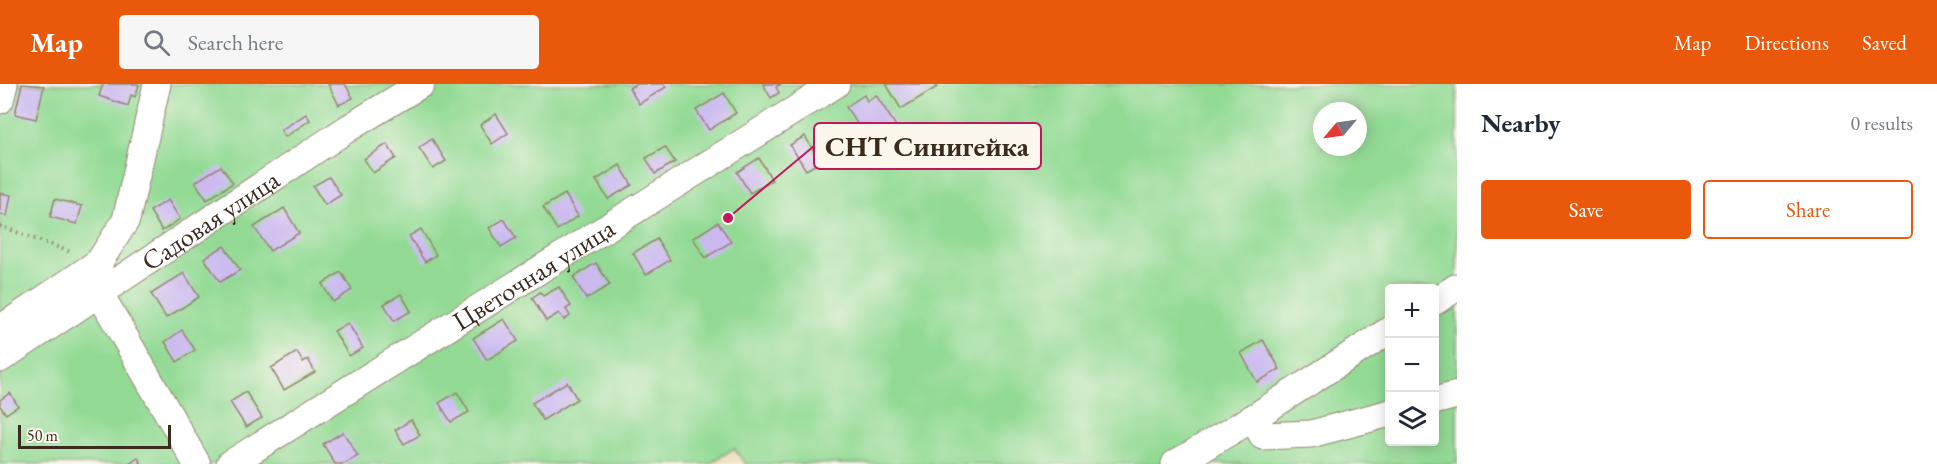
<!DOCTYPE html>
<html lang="en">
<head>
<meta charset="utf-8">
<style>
	body { margin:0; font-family:"EB Garamond",serif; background:#f6f6f7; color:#1f2937 }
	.controls { position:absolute; right:18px; bottom:18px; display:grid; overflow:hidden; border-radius:6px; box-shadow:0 3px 15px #0003 }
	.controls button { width:54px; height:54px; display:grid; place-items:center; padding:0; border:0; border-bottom:2px solid #e0e1e3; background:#fff; color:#1f2937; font:30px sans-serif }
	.compass { position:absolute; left:1313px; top:18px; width:54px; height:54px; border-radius:50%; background:#fff; box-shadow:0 3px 15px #0003; rotate:241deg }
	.scale { position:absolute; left:18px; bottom:15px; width:153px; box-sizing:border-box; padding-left:6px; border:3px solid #3b2a1e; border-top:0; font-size:16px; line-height:21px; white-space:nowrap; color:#3b2a1e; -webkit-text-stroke:4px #fbf7ec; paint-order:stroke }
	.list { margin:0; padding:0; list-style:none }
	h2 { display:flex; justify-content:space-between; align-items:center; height:78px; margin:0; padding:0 24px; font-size:26px }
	h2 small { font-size:20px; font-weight:400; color:#747a83 }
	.actions { display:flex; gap:12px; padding:18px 24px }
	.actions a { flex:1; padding:14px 0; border:2px solid #ea580c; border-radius:6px; text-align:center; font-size:21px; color:#ea580c }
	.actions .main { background:#ea580c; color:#fff }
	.icon { flex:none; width:33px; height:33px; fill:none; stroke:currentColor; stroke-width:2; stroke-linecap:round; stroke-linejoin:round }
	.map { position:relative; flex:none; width:1457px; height:380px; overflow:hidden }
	header { display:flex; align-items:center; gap:36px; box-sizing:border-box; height:84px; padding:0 30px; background:#ea580c; color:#fff }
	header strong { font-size:28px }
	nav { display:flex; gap:33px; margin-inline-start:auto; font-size:21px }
	.search { width:420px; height:54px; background:#f6f6f7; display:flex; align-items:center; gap:15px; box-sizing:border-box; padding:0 21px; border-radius:6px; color:#747a83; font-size:22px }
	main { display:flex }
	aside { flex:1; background:#fff }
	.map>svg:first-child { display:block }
</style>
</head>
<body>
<header>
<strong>Map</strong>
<div class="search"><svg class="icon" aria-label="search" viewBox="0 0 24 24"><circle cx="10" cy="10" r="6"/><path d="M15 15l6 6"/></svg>Search here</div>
<nav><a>Map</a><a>Directions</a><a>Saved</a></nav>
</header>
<main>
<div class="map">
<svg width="1457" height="380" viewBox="0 0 1457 380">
	<rect width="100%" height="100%" fill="#fbf7ec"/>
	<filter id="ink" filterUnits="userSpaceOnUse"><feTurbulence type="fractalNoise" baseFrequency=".0167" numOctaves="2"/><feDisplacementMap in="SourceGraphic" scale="12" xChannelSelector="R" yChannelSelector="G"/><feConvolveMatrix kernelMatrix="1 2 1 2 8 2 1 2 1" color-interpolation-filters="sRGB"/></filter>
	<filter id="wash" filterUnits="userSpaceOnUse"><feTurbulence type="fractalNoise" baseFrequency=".008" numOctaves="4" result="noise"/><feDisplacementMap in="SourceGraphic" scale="24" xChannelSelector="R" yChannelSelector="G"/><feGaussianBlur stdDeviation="1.35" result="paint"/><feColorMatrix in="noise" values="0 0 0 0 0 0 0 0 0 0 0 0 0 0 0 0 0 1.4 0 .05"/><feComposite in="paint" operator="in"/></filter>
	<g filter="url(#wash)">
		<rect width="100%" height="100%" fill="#eee1c1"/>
		<path fill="#92da94" stroke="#668259" stroke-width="1.5" fill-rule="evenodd" d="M0,0H1457V380H745L734,364L709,380H0ZM1322,27H1358V63H1322ZM1390,204H1434V358H1390Z"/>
		<g id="blocks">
			<g fill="#cbb9f0">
				<polygon points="22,0 44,2 36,35 15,30"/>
				<polygon points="103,0 137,0 139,1 135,13 131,11 128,22 99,12"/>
				<polygon points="328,0 345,0 353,14 339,21"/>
				<polygon points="636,0 664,0 666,3 639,20 629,4"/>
				<polygon points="763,0 781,0 776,3 779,9 771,14"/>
				<polygon points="886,0 935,0 937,3 901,25"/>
				<polygon points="724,9 736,29 709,46 696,26"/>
				<polygon points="864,11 867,17 876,11 896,42 870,59 846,23"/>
				<polygon points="306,30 310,36 285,53 281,46"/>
				<polygon points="496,30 508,49 492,60 480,41"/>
				<polygon points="805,52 820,78 806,86 790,61"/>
				<polygon points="432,55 446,77 433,85 419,64"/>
				<polygon points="387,60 396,74 373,89 364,75"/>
				<polygon points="665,63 675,78 655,90 646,74"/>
				<polygon points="759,74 772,96 750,109 737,88"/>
				<polygon points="620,81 632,101 608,115 596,96"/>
				<polygon points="221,82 233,99 207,116 195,98"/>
				<polygon points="329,93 341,111 325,121 313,102"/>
				<polygon points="0,109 11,111 7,132 0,130"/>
				<polygon points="565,110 578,132 557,146 543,123"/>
				<polygon points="55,115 82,122 77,140 50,133"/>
				<polygon points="168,116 180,135 162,147 150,127"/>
				<polygon points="284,124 299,149 270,167 254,143"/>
				<polygon points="504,135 516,154 501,163 489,144"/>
				<polygon points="718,138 731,158 705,174 693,154"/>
				<polygon points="421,145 436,171 425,178 409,152"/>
				<polygon points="657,155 670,176 646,191 633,169"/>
				<polygon points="224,162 240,186 220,198 204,174"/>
				<polygon points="596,179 610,201 586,215 573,193"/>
				<polygon points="341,188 352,206 333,218 322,200"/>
				<polygon points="184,189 199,213 166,234 151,210"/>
				<polygon points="559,203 571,222 566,225 570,232 564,236 559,229 546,237 532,214 540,208 543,212"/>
				<polygon points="401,210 411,227 394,237 384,220"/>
				<polygon points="504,235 518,257 487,276 473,254"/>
				<polygon points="348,239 363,264 349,272 334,247"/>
				<polygon points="182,246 195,266 177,278 165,258"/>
				<polygon points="1263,256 1280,285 1257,298 1241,269"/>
				<polygon points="297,268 303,278 308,275 315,288 284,306 271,284"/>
				<polygon points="567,298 577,315 543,336 532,319"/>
				<polygon points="246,308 262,334 246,343 230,318"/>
				<polygon points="457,308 469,328 451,338 439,319"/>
				<polygon points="10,309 18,322 6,330 0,322 0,316"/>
				<polygon points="411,336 420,351 404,360 395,346"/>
				<polygon points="343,348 358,372 344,380 335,380 323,360"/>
				<polygon points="138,374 142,380 129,380"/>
			</g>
		</g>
	</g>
	<g filter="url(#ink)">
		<use href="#blocks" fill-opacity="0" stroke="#948670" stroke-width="1.5"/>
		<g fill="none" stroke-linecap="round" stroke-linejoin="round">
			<g stroke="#948670" stroke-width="29">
				<g id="minor">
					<polyline points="157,0 126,136 99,178 100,210 197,380"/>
					<polyline points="0,16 4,0"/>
					<polyline points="1434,218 1457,203"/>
					<polyline points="0,245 99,178"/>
					<path id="s1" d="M0,275L347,45L421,0"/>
					<polyline points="1434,317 1457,311"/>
					<polyline points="1253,334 1263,352 1311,350 1390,329"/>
					<path id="s2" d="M230,380L836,0"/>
					<polyline points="1175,380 1253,334 1390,246"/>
				</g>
			</g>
			<polyline stroke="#948670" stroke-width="4" stroke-dasharray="1.5 4.5" stroke-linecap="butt" points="0,142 73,169"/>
			<use href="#minor" stroke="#fff" stroke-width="27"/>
		</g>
	</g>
	<g text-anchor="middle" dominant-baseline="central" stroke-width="4.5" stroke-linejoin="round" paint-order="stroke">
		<g font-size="27" fill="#3b2a1e" stroke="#fbf7ec">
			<text stroke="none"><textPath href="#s1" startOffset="252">Садовая улица</textPath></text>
			<text stroke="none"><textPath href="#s2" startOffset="358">Цветочная улица</textPath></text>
		</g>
	</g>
	<path fill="none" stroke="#c2185b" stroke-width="2" d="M728 134L814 62"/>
	<circle fill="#c2185b" stroke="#fbf7ec" stroke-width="2" cx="728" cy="134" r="6"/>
	<rect fill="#fbf7ec" stroke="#c2185b" stroke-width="2" x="814" y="39" width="227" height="46" rx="6"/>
	<g font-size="28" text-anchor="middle" font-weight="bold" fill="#3b2a1e">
		<text x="927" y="72">СНТ Синигейка</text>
	</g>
</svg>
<div class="controls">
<button>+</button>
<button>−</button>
<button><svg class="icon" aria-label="layers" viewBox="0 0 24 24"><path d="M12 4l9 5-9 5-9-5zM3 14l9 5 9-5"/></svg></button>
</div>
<svg class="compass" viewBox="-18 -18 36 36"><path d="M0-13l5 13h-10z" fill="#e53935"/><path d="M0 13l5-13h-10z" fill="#747a83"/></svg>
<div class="scale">50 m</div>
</div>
<aside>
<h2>Nearby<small>0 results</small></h2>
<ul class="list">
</ul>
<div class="actions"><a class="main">Save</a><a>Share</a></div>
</aside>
</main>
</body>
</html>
